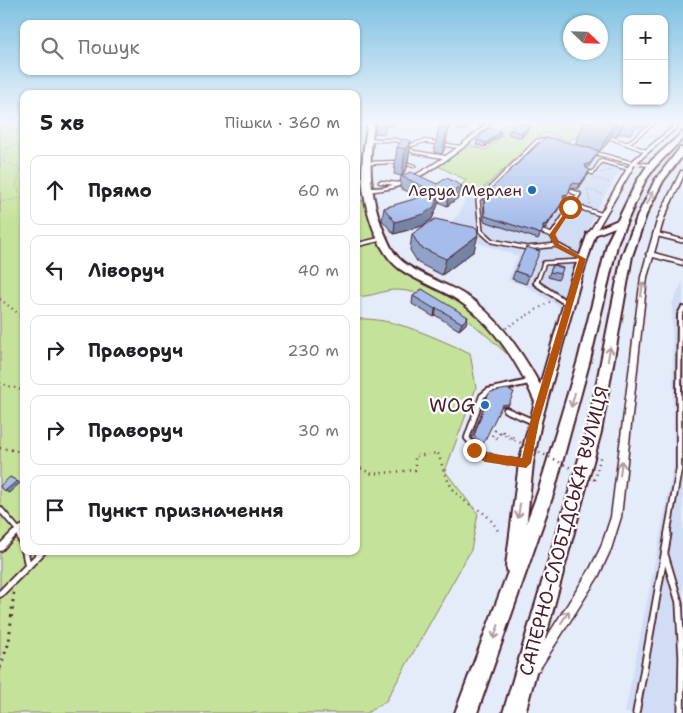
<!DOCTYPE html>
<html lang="uk">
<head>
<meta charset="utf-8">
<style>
	body { margin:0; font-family:"Shantell Sans",sans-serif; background:#f6f6f6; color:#202124 }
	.controls { position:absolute; right:15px; top:15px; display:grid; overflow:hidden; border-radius:10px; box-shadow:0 1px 4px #0004 }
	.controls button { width:45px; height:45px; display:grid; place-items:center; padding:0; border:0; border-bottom:1px solid #e0e0e0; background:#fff; color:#202124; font:25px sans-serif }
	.compass { position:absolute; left:563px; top:15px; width:45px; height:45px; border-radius:50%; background:#fff; box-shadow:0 1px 4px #0004; rotate:113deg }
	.stop { position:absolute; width:15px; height:15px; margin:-11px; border:4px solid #b45309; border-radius:50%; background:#fff }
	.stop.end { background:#b45309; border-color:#fff; box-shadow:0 1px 5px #0008 }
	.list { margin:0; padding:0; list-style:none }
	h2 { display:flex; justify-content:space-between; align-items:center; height:65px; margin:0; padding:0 20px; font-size:21px }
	h2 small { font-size:16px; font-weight:400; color:#757577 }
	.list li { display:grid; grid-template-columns:32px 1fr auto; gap:15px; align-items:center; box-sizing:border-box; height:70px; margin:0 10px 10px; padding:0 10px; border:1px solid #e0e0e0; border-radius:10px }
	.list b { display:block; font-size:19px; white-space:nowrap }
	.list em { font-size:16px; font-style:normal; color:#757577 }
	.icon { flex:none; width:28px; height:28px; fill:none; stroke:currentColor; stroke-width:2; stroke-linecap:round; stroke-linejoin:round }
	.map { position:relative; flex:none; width:683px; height:713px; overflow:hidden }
	.search { position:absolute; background:#fff; box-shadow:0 1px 4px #0004; left:20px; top:20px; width:340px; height:55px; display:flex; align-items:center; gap:12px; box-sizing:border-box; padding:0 18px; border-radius:10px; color:#757577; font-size:19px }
	.panel { position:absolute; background:#fff; box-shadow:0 1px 4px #0004; left:20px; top:90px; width:340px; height:465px; border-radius:10px }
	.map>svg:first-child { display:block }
</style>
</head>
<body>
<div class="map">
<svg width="683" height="713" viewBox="0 0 683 713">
	<rect width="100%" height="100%" fill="#e4ebf9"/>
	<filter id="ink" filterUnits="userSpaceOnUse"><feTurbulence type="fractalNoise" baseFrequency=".02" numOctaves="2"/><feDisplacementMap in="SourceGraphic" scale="10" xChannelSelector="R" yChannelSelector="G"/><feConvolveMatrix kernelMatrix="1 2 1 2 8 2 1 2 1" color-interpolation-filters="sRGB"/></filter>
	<g filter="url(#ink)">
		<g fill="#d1ddf5">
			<polygon points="544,132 573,144 627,160 597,208 579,252 561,308 526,286 508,280 518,256 442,231 459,214 466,197 476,195"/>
			<polygon points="683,281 683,713 625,713 674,465 672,304"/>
		</g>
		<g fill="#c5e29a" stroke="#888062">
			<path d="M0,122H24V551H356V319C395,317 435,338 470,353L476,388L445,471L478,514L471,550L386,701L367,713H0Z"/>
			<polygon points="507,122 603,122 569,141 544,132 476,195 466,197 455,192 466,180 438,166 469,145 486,150 503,136 495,133"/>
			<path d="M362,200L383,251L395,265L460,301L486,324L507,354C476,326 443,293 398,290C384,289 371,298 356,296V201Z"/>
		</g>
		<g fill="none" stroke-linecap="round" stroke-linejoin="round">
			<g stroke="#4a1f2b" stroke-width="5">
				<g id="lane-far4">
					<polyline points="668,122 678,125"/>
					<polyline points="480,124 481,122"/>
					<polyline points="606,136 646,151"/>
					<polyline points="368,140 395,140 406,143"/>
					<polyline points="627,144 655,122"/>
					<polyline points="595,153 633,163 651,165"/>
					<polyline points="444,157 414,152 406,147 424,141 459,147"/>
					<polyline points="368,163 398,162"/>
					<polyline points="405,163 414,166"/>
					<polyline points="586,171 593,173 601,161 629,169"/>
					<polyline points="380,182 398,184"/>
					<polyline points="571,191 576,193"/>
					<polyline points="485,193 537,141 547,140"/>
				</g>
			</g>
			<g stroke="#4a1f2b" stroke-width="6">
				<g id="lane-far3">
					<polyline points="486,192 478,200 481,231 492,241 527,248 557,245 583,259"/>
					<polyline points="563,202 603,215"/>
					<polyline points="543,232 552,235"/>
					<polyline points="655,234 683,241"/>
					<polyline points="356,245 381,239"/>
					<polyline points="557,245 552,235 579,194 573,192"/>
					<polyline points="537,282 544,263 582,261"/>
				</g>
			</g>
			<g stroke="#4a1f2b" stroke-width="8">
				<g id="lane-far2">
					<polyline points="537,280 536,283 568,304"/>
					<polyline points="485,394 488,391 529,382"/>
					<polyline points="679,394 680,315 683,309"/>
				</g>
			</g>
			<g stroke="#4a1f2b" stroke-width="8">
				<g id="lane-far1">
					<path d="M486,393L482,396L467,438C482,459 500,461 524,463"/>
					<polyline points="506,410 534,422"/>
					<polyline points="0,509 18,530 24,527"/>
					<polyline points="13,535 18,530 20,535"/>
					<polyline points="667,535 679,469 679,393"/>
				</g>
			</g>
			<g stroke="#4a1f2b" stroke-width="9">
				<g id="lane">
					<polyline points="19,534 24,549"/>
					<polyline points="0,548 14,534"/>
					<polyline points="25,551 28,566"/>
					<polyline points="665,555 679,602 682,657 681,713"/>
					<polyline points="0,594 43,551"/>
					<polyline points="636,713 668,534"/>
				</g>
			</g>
			<g stroke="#4a1f2b" stroke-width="3">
				<g id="street">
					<path d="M488,122H492C469,146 425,178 393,188C384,190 375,191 366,192L363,190L366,188C374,188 382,188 389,186C422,176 463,145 488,122Z"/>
					<polygon points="679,122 683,122 635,164 595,233 592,235 590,234 589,233 631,162"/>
					<polygon points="681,171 683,171 683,177 664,218 654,253 683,261 683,265 653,257 647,277 621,517 611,549 598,577 539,670 535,672 531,670 529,666 531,662 590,569 601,547 611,517 641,277 647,255 646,254 648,252 658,218"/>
				</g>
			</g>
			<g stroke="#4a1f2b" stroke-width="4">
				<path id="secondary" d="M368,122H374C369,161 368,189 382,227C388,242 393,256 407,265C428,279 454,286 474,301C502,323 523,354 540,385L570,282L588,233L592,230L596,233L580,282L541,422L533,463L522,566L520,572L514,574L508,572L506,566L519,463L535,402C520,366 497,330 466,306C446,290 421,284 400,269C376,252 363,203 362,175C362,157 365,140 368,122Z"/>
			</g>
			<g stroke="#4a1f2b" stroke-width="4">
				<g id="primary">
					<polygon points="683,132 683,138 655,167 645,181 618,241 590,360 554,492 477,713 455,713 538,492 578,360 608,241 615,227 592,236 587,233 618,220 637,181 649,163"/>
					<polygon points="680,148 683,148 683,155 663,181 646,215 632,256 601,432 525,713 503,713 587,432 622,256 638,215 655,180"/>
				</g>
			</g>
			<g stroke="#4a1f2b" stroke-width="1" stroke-dasharray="0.5 2.5" stroke-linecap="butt">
				<polyline points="387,135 390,122"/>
				<polyline points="646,137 653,136"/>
				<polyline points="7,148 3,161 20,168 16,187 24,198"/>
				<polyline points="0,150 24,143"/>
				<polyline points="600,173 612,170"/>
				<polyline points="594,178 610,183"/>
				<polyline points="0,202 24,198"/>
				<polyline points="590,204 587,189 602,194"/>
			</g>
			<g stroke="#4a1f2b" stroke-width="2" stroke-dasharray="1 4" stroke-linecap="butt">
				<polyline points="0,299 24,318"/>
				<polyline points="506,328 551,301"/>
				<polyline points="0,383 24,391"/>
			</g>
			<g stroke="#4a1f2b" stroke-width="2.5" stroke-dasharray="1 4.5" stroke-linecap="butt">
				<polyline points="495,430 492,436 497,438 501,431 514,438"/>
				<polyline points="0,448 24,452"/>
				<path d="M356,466L372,474L415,470V456L438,453C443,468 447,484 458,495C474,511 486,508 498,531"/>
				<polyline points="595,480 601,454"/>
			</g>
			<polyline stroke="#4a1f2b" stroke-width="3" stroke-dasharray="2 5.5" stroke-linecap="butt" points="0,668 9,642 14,590"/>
			<use href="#lane-far4" stroke="#fff" stroke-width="2.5"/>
			<use href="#lane-far3" stroke="#fff" stroke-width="3"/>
			<use href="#lane-far2" stroke="#fff" stroke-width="4"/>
			<use href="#lane-far1" stroke="#fff" stroke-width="4.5"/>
			<use href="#lane" stroke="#fff" stroke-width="5.5"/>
			<use href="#street" fill="#fff" fill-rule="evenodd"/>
			<use href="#secondary" fill="#fff" fill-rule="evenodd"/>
			<use href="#primary" fill="#fff" fill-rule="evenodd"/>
			<polyline stroke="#4a1f2b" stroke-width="1" stroke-dasharray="0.5 2.5" stroke-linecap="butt" points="649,135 683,145"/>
			<polyline stroke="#4a1f2b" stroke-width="2.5" stroke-dasharray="1 4.5" stroke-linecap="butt" points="495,430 595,480"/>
		</g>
		<g fill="#8fa3ca" stroke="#4a1f2b">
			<polygon points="376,122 399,122 396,127 386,126 384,134 375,133"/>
			<polygon points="450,122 445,148 442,154 434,152 439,126"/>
			<polygon points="458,122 472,122 466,131 457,130"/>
			<polygon points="585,122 648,122 646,125 645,125 643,127 636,127 631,134 618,134 616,137 612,134 607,144 600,151 575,144"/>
			<polygon points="510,130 528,130 521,138 508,134"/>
			<polygon points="500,136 485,147 476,145 477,140"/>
			<polygon points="411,141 407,168 402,175 437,184 462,186 459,197 447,206 439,202 432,219 422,226 394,234 382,220 384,208 418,198 419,197 400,188 401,176 394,174 397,147"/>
			<polygon points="599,151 596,156 587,168 588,175 578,189 570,188 565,199 564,199 561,205 545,229 543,229 538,239 484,221 483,200 484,195"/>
			<polygon points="412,234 474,251 442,275 418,263 410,250"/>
			<polygon points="553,265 561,274 558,280 548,277"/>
			<polygon points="515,271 529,276 526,284 512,279"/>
			<polygon points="422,289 466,324 459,330 435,315 434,317 412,304 413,296"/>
			<polygon points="487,398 509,404 508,406 501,407 481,446 472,438"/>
		</g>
		<g fill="#7484a4" stroke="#4a1f2b">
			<polygon points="450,122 445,148 442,154 447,127"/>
			<polygon points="468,122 472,122 466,131"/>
			<polygon points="615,122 618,122 607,144 600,151 613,124"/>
			<polygon points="623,122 625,122 618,134 616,137"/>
			<polygon points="529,126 528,130 521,138 522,133"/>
			<polygon points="501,131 500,136 485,147 486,143"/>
			<polygon points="411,141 407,168 402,176 405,149"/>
			<polygon points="599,151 596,156 588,168 583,170 585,165"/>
			<polygon points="590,170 588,175 578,189 580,184"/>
			<polygon points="462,186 459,197 447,206 449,194"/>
			<polygon points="441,190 439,202 432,219 422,226 394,234 395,222"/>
			<polygon points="568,194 565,199 560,200 563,195"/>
			<polygon points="564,200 561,205 545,229 540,230 543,225"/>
			<polygon points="478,235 474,251 442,275 446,259"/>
			<polygon points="437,308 435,315 434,317 435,309"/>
			<polygon points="468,317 466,324 459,330 462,323"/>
			<polygon points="10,477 20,483 9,493 5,491"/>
		</g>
		<g fill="#a6bdeb" stroke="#4a1f2b">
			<polygon points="441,122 450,122 447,127 439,126"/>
			<polygon points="604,122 615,122 613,124"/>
			<polygon points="517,123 529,126 522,133 510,130"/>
			<polygon points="356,126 358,127 356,136"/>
			<polygon points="489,128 501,131 486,143 477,140"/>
			<polygon points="551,138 599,151 590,163 585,165 586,168 590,170 580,184 572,183 568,194 563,195 564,200 547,224 543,225 543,230 541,234 485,216 484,195 544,139"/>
			<polygon points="403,139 411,141 405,149 397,147"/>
			<polygon points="411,172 437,184 447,178 462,186 449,194 441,190 434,207 424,214 395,222 384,208 418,198 424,187 401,176"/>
			<polygon points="435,219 477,228 478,235 446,259 420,247 412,234"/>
			<polygon points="526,247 540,251 529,276 515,271"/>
			<polygon points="553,265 563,268 561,274 550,272"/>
			<polygon points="422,289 468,317 462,323 437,308 435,309 413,296"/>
			<polygon points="507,389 514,392 509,404 502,405 483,444 474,436 488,395 491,392"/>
			<polygon points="10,477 17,481 5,491 0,487 0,486"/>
		</g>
		<defs><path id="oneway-shaft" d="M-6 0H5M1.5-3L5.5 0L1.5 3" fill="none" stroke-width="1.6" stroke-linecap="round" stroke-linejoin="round" transform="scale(1.25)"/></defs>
		<g stroke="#ae9aa0">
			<use href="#oneway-shaft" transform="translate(650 198) rotate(-64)"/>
			<use href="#oneway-shaft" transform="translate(642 289) rotate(-82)"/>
			<use href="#oneway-shaft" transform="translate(609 354) rotate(-81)"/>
			<use href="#oneway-shaft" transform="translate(573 400) rotate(105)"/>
			<use href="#oneway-shaft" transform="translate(621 468) rotate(-83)"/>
			<use href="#oneway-shaft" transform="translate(519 511) rotate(98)"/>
			<use href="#oneway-shaft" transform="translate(565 617) rotate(-57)"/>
			<use href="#oneway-shaft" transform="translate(496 632) rotate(110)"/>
		</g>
	</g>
	<linearGradient id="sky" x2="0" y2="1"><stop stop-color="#7fc1e2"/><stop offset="0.55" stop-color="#f3f6fc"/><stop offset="1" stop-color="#f3f6fc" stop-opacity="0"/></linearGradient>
	<rect width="683" height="222" fill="url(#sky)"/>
	<polygon fill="#b45309" points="570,205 573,207 555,235 559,244 586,259 539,422 531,463 526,468 485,462 471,453 471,446 477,446 487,453 522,458 530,422 579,259 555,247 549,235"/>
	<g fill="#1f6fb2" stroke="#fff" stroke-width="2">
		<circle cx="532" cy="190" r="5"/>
		<circle cx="485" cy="405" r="5"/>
	</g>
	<g text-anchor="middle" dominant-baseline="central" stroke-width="4.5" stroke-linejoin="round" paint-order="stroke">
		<g font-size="16" fill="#4a1f2b" stroke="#fff" text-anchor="end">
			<text x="522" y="190">Леруа Мерлен</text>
		</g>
		<g font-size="19" fill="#4a1f2b" stroke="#fff" text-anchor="end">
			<text x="475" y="405">WOG</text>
		</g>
		<g font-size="19" fill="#4a1f2b" stroke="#fff">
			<text transform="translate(564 531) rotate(-75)">САПЕРНО-СЛОБІДСЬКА ВУЛИЦЯ</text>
		</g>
	</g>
</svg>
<div class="controls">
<button>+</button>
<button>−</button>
</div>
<svg class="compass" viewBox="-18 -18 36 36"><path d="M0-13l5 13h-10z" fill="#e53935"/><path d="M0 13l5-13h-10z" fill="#757577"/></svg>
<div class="stop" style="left:570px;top:207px"></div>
<div class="stop end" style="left:474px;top:450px"></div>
<div class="search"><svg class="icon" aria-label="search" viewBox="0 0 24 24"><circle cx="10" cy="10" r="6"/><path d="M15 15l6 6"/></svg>Пошук</div>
<section class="panel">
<h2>5 хв<small>Пішки · 360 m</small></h2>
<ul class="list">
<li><svg class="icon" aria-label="ahead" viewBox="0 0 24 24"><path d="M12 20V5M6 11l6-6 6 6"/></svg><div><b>Прямо</b></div><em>60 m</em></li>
<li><svg class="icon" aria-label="left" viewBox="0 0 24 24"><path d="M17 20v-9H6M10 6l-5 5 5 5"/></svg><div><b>Ліворуч</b></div><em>40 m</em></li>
<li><svg class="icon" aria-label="right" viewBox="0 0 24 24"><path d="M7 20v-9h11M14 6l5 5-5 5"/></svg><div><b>Праворуч</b></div><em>230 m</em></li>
<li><svg class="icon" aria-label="right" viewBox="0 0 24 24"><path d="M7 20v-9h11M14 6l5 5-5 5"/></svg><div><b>Праворуч</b></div><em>30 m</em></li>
<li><svg class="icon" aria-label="arrive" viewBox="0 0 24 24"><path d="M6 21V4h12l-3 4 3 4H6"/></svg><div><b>Пункт призначення</b></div></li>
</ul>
</section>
</div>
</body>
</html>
